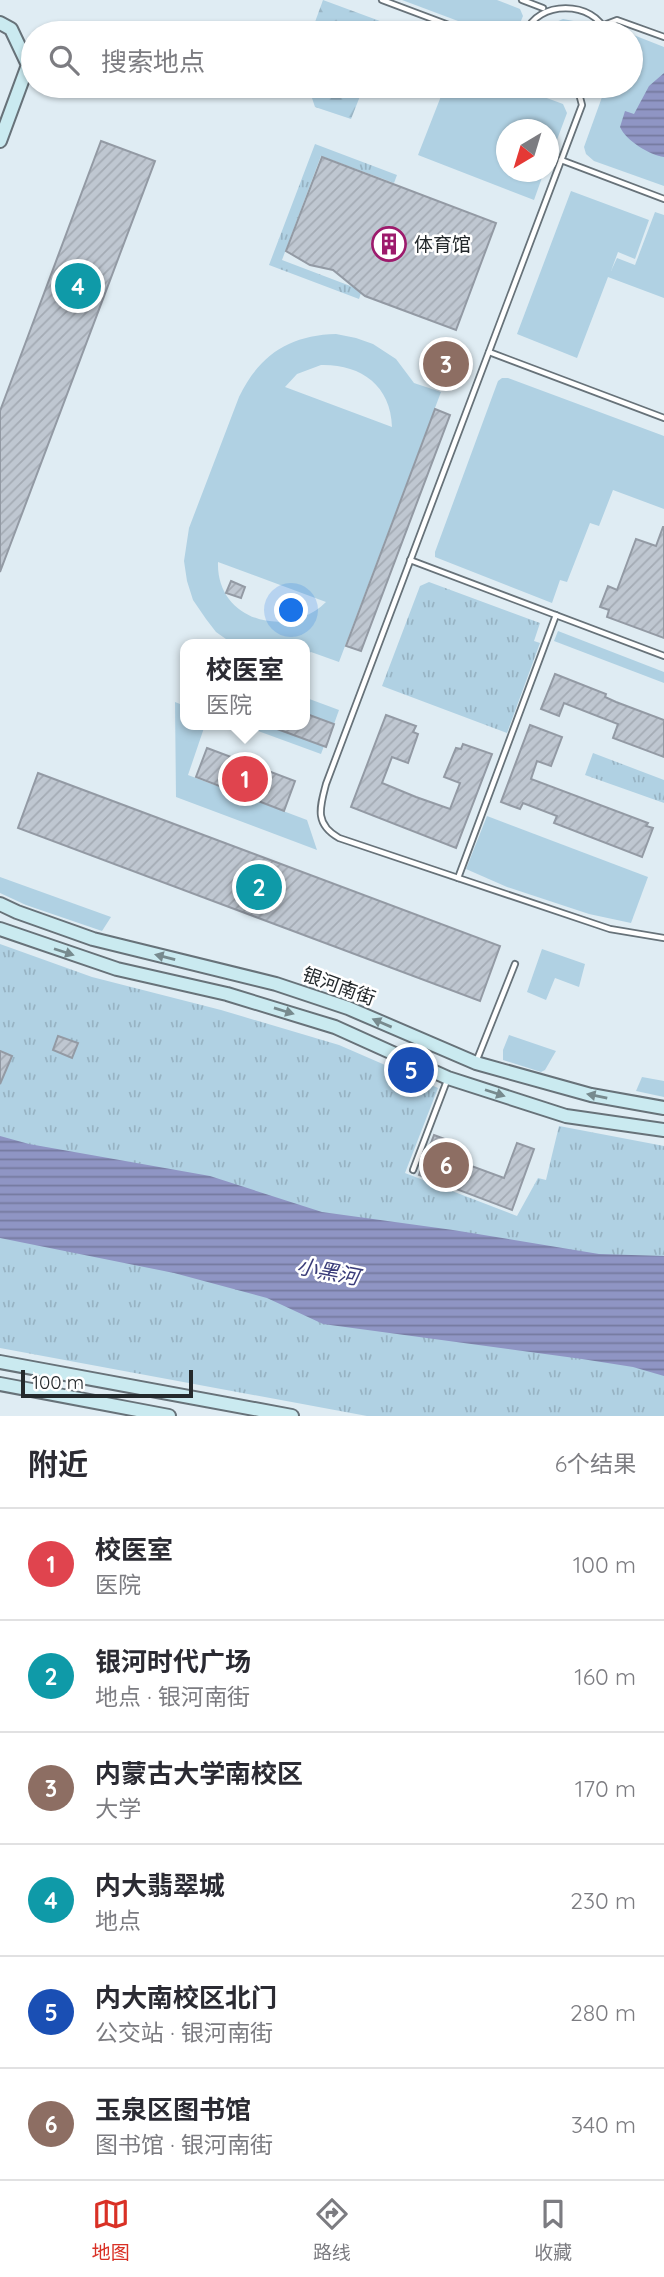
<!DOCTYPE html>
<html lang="zh">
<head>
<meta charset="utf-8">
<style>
	body { margin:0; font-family:Quicksand,"Noto Sans SC",sans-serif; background:#f2f2f3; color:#2b2b33 }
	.compass { position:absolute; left:496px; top:119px; width:63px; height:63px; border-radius:50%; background:#fff; box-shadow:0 2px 5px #0004; rotate:218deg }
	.scale { position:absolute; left:21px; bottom:18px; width:172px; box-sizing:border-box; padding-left:7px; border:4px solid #24292c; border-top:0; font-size:19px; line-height:24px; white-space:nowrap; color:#24292c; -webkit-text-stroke:5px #fff; paint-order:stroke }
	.you { position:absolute; left:292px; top:611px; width:24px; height:24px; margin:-18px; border:5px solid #fff; border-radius:50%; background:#1a73e8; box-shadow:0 0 0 10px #1a73e833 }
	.badge { display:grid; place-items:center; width:46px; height:46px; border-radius:50%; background:#d93025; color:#fff; font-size:23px; font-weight:700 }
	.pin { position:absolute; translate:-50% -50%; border:4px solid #fff; box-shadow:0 2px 7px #0006 }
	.popup { position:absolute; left:180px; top:639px; width:130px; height:91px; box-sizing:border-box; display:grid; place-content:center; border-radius:14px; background:#fff; filter:drop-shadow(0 2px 5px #0005); font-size:23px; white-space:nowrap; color:#7c7c81 }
	.popup b { font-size:26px; color:#2b2b33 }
	.popup::after { content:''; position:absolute; left:50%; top:100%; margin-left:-14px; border:14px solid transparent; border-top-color:#fff }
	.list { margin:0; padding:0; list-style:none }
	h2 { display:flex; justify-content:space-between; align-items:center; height:91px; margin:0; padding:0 28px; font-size:30px }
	h2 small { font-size:23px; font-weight:400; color:#7c7c81 }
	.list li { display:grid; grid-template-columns:46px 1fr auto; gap:21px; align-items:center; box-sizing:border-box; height:112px; padding:0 28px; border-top:2px solid #e1e1e2 }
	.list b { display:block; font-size:26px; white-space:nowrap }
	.list p { margin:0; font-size:23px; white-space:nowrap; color:#7c7c81 }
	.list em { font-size:23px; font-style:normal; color:#7c7c81 }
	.icon { flex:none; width:38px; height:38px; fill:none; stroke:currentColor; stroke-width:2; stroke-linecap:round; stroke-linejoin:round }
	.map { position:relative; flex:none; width:664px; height:1416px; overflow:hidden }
	.search { position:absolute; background:#fff; box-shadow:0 2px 5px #0004; left:21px; right:21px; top:21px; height:77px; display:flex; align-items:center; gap:18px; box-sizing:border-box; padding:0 24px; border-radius:38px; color:#7c7c81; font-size:26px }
	.sheet { height:763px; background:#fff }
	nav { display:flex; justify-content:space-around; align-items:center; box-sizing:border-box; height:98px; border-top:2px solid #e1e1e2; background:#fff; font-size:19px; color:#7c7c81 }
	nav a { display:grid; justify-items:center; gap:4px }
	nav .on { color:#d93025 }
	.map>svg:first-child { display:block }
</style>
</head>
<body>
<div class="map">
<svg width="664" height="1416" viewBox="0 0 664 1416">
	<defs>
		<pattern id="grass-tufts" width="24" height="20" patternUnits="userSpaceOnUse" patternTransform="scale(1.75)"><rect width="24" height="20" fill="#b0d1e3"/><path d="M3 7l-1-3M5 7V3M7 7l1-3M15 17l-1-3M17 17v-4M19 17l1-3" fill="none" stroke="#97b3c3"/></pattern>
		<pattern id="forest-firs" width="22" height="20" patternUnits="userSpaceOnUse" patternTransform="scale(1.75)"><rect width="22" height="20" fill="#b0d1e3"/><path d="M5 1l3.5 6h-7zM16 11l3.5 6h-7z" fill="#97b3c3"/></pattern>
		<pattern id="water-rules" width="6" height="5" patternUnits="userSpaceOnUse" patternTransform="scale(1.75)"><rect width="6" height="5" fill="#8f95c4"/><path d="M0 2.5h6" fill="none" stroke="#757a9f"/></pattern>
		<pattern id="building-hatch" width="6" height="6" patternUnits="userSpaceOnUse" patternTransform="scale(1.75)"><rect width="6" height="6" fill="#bfc7d1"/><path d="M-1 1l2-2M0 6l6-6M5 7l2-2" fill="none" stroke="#a4abb4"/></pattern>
	</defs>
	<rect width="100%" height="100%" fill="#dfecf3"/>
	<g fill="url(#grass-tufts)">
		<polygon points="563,19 579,22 589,33 543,33 549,25"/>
		<polygon points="315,144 397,175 394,183 321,156 282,260 353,287 361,293 359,299 269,265"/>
		<polygon points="429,582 540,623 534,641 540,643 507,733 382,686 420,586"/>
		<polygon points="593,753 664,780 664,803 585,775"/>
		<polygon points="0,944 92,977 221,1010 339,1045 438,1088 405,1173 517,1216 538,1178 546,1180 559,1126 664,1146 664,1416 367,1416 0,1348"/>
	</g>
	<g fill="url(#forest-firs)">
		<polygon points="323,0 388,24 385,33 311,33"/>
		<polygon points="308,86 364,86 351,119 315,107"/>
	</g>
	<g fill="#b0d1e3" fill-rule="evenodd">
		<polygon points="402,0 497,0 520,9 523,16 516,33 490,33"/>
		<polygon points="631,34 664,47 664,186 594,161 586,154 584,147 606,86 631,86"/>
		<polygon points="445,86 514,86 563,104 567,113 549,161 548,130 506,130 506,172 544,172 534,200 418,155"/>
		<polygon points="571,191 649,220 635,259 618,252 611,271 617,258 635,265 655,212 664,215 664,298 608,277 577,358 517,334"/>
		<path d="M336,334L356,338L373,344L396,359L414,383L441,392L339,662L311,652L305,655L304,644H233L216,632L206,619L193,600L187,581L184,561L189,528L239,397C259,355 290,335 336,334ZM321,365C360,364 391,385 392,427L285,387L297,374ZM218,562L326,602C288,640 216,621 218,562Z"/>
		<polygon points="502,378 508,378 664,436 664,509 613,490 599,526 590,523 567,582 560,580 552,603 435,557 435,552 498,381"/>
		<polygon points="558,631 664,672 664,683 554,641"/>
		<polygon points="304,697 339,710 334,724 305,713"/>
		<polygon points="175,702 185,706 186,725 205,725 188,775 307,820 317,850 176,797"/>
		<polygon points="242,725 266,725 324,746 321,754"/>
		<polygon points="487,816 648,877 631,923 589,914 507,887 466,869"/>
		<polygon points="0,877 111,917 102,931 26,905 0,893"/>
		<polygon points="542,949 585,964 579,987 555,978 546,1000 527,992"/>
		<polygon points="509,1035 556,1051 545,1070 541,1072 503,1060 503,1050"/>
		<polygon points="642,1077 664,1081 664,1097 636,1091"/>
	</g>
	<g fill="url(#water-rules)">
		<path d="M664,73V157C650,155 626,141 620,127L625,111L634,114L649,86Z"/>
		<polygon points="0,1136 29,1144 210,1176 322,1212 453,1230 599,1254 664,1256 664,1376 633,1367 582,1359 323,1324 267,1298 174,1273 0,1238"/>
	</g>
	<g fill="url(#building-hatch)" stroke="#939aa4" stroke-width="2">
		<polygon points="101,141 155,161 0,572 0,411"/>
		<polygon points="322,157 496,223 456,330 365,296 333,270 310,265 286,251"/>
		<polygon points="435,409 450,415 361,651 346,646"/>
		<polygon points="663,527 664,527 664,638 607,617 609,610 600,607 608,586 617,590 636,539 656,546"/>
		<polygon points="231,581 245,587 241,598 226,593"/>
		<polygon points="555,674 606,694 605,697 616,702 664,720 664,757 613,738 618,724 564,703 559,716 541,709"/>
		<polygon points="304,713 334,724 326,747 269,726 304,725"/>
		<polygon points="386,715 416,726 413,732 418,734 408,763 392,757 382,783 416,797 450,809 460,783 444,777 456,748 461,749 463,744 492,754 456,848 351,807"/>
		<polygon points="530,725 562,737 551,766 537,761 531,779 648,823 646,826 653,828 642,857 554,823 557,816 523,803 520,809 501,802"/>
		<polygon points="207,748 295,781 284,811 196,777"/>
		<polygon points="38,773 500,946 480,1001 18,828"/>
		<polygon points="58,1036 78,1043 72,1058 53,1050"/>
		<polygon points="0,1051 12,1056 0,1084"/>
		<polygon points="434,1135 450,1141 444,1156 504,1178 517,1143 534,1149 512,1210 419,1175"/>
	</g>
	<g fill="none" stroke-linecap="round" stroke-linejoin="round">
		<g stroke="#677279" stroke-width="8">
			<g id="lane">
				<polyline points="382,0 470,33"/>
				<polyline points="522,0 543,8"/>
				<polyline points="604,25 617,20 664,37"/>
				<path d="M526,33C536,0 595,0 606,33"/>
				<path d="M577,86L582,105L326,784C320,807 314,824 339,838L610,929L664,938"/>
				<polyline points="561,160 664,199"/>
				<polyline points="489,352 664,418"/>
				<polyline points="410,560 664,656"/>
				<polyline points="458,878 556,615"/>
				<polyline points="476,1062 515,964"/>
				<polyline points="413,1170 448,1078"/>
			</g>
		</g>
		<g stroke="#677279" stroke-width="16">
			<g id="secondary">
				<polyline points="0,23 11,29 28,65 0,141"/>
				<polyline points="0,904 17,912 93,939 276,984 348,1008 476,1063 591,1095 664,1108"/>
				<polyline points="0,929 117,969 227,994 335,1027 448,1078 566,1116 664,1130"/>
				<polyline points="0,1362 292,1416"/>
				<polyline points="0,1384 169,1416"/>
			</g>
		</g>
		<use href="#lane" stroke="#fff" stroke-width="4.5"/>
		<use href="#secondary" stroke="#caeaf0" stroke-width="12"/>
	</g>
	<defs><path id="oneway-solid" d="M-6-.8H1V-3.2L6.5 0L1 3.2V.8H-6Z" transform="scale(1.75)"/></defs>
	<g fill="#778a8e">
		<use href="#oneway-solid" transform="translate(64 952) rotate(18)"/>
		<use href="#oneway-solid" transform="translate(165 957) rotate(-166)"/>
		<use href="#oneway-solid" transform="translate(284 1011) rotate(17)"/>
		<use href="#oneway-solid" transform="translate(382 1023) rotate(-157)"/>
		<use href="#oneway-solid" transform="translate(495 1093) rotate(18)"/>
		<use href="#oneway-solid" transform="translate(597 1096) rotate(-168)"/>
	</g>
	<defs>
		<g id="building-ring" transform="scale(1.75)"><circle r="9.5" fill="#fff" stroke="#9d1a6c" stroke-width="1.5"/><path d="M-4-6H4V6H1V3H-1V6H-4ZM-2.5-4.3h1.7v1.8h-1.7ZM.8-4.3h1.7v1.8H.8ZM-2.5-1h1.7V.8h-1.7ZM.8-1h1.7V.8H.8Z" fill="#9d1a6c"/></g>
	</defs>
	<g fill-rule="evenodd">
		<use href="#building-ring" x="389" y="244"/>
	</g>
	<g text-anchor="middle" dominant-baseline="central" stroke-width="5" stroke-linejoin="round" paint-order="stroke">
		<g font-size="19" fill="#24292c" stroke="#fff" text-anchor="start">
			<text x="414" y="244">体育馆</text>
		</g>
		<g font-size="19" fill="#24292c" stroke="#fff">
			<text transform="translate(339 986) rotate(20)">银河南街</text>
		</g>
		<g font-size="21" font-style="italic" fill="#3b3d7a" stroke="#fff">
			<text transform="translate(328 1271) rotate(11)">小黑河</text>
		</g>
	</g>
</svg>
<svg class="compass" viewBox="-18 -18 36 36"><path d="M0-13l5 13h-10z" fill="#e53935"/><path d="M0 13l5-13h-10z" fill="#7c7c81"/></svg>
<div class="scale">100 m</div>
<div class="you"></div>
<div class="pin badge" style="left:245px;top:779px;background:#e0444e">1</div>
<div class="popup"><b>校医室</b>医院</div>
<div class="pin badge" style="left:259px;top:887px;background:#0f9aa8">2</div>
<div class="pin badge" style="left:446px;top:364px;background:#8d6e63">3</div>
<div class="pin badge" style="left:78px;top:286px;background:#0f9aa8">4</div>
<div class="pin badge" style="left:411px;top:1070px;background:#1a4fb4">5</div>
<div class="pin badge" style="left:446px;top:1165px;background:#8d6e63">6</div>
<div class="search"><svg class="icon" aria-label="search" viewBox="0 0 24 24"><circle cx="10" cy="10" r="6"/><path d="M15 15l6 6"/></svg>搜索地点</div>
</div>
<section class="sheet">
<h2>附近<small>6个结果</small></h2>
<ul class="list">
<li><span class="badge" style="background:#e0444e">1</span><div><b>校医室</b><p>医院</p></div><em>100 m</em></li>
<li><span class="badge" style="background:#0f9aa8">2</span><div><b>银河时代广场</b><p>地点 · 银河南街</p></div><em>160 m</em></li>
<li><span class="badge" style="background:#8d6e63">3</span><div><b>内蒙古大学南校区</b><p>大学</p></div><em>170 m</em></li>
<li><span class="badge" style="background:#0f9aa8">4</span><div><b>内大翡翠城</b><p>地点</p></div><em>230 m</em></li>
<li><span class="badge" style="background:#1a4fb4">5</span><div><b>内大南校区北门</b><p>公交站 · 银河南街</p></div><em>280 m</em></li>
<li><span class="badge" style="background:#8d6e63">6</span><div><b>玉泉区图书馆</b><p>图书馆 · 银河南街</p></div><em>340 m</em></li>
</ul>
</section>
<nav>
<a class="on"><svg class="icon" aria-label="map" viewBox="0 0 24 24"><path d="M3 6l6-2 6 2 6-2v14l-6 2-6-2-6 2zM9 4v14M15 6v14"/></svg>地图</a>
<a><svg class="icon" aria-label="directions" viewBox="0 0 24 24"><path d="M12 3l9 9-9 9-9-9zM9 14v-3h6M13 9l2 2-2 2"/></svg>路线</a>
<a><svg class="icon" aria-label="saved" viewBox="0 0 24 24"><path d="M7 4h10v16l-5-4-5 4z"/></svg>收藏</a>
</nav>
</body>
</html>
